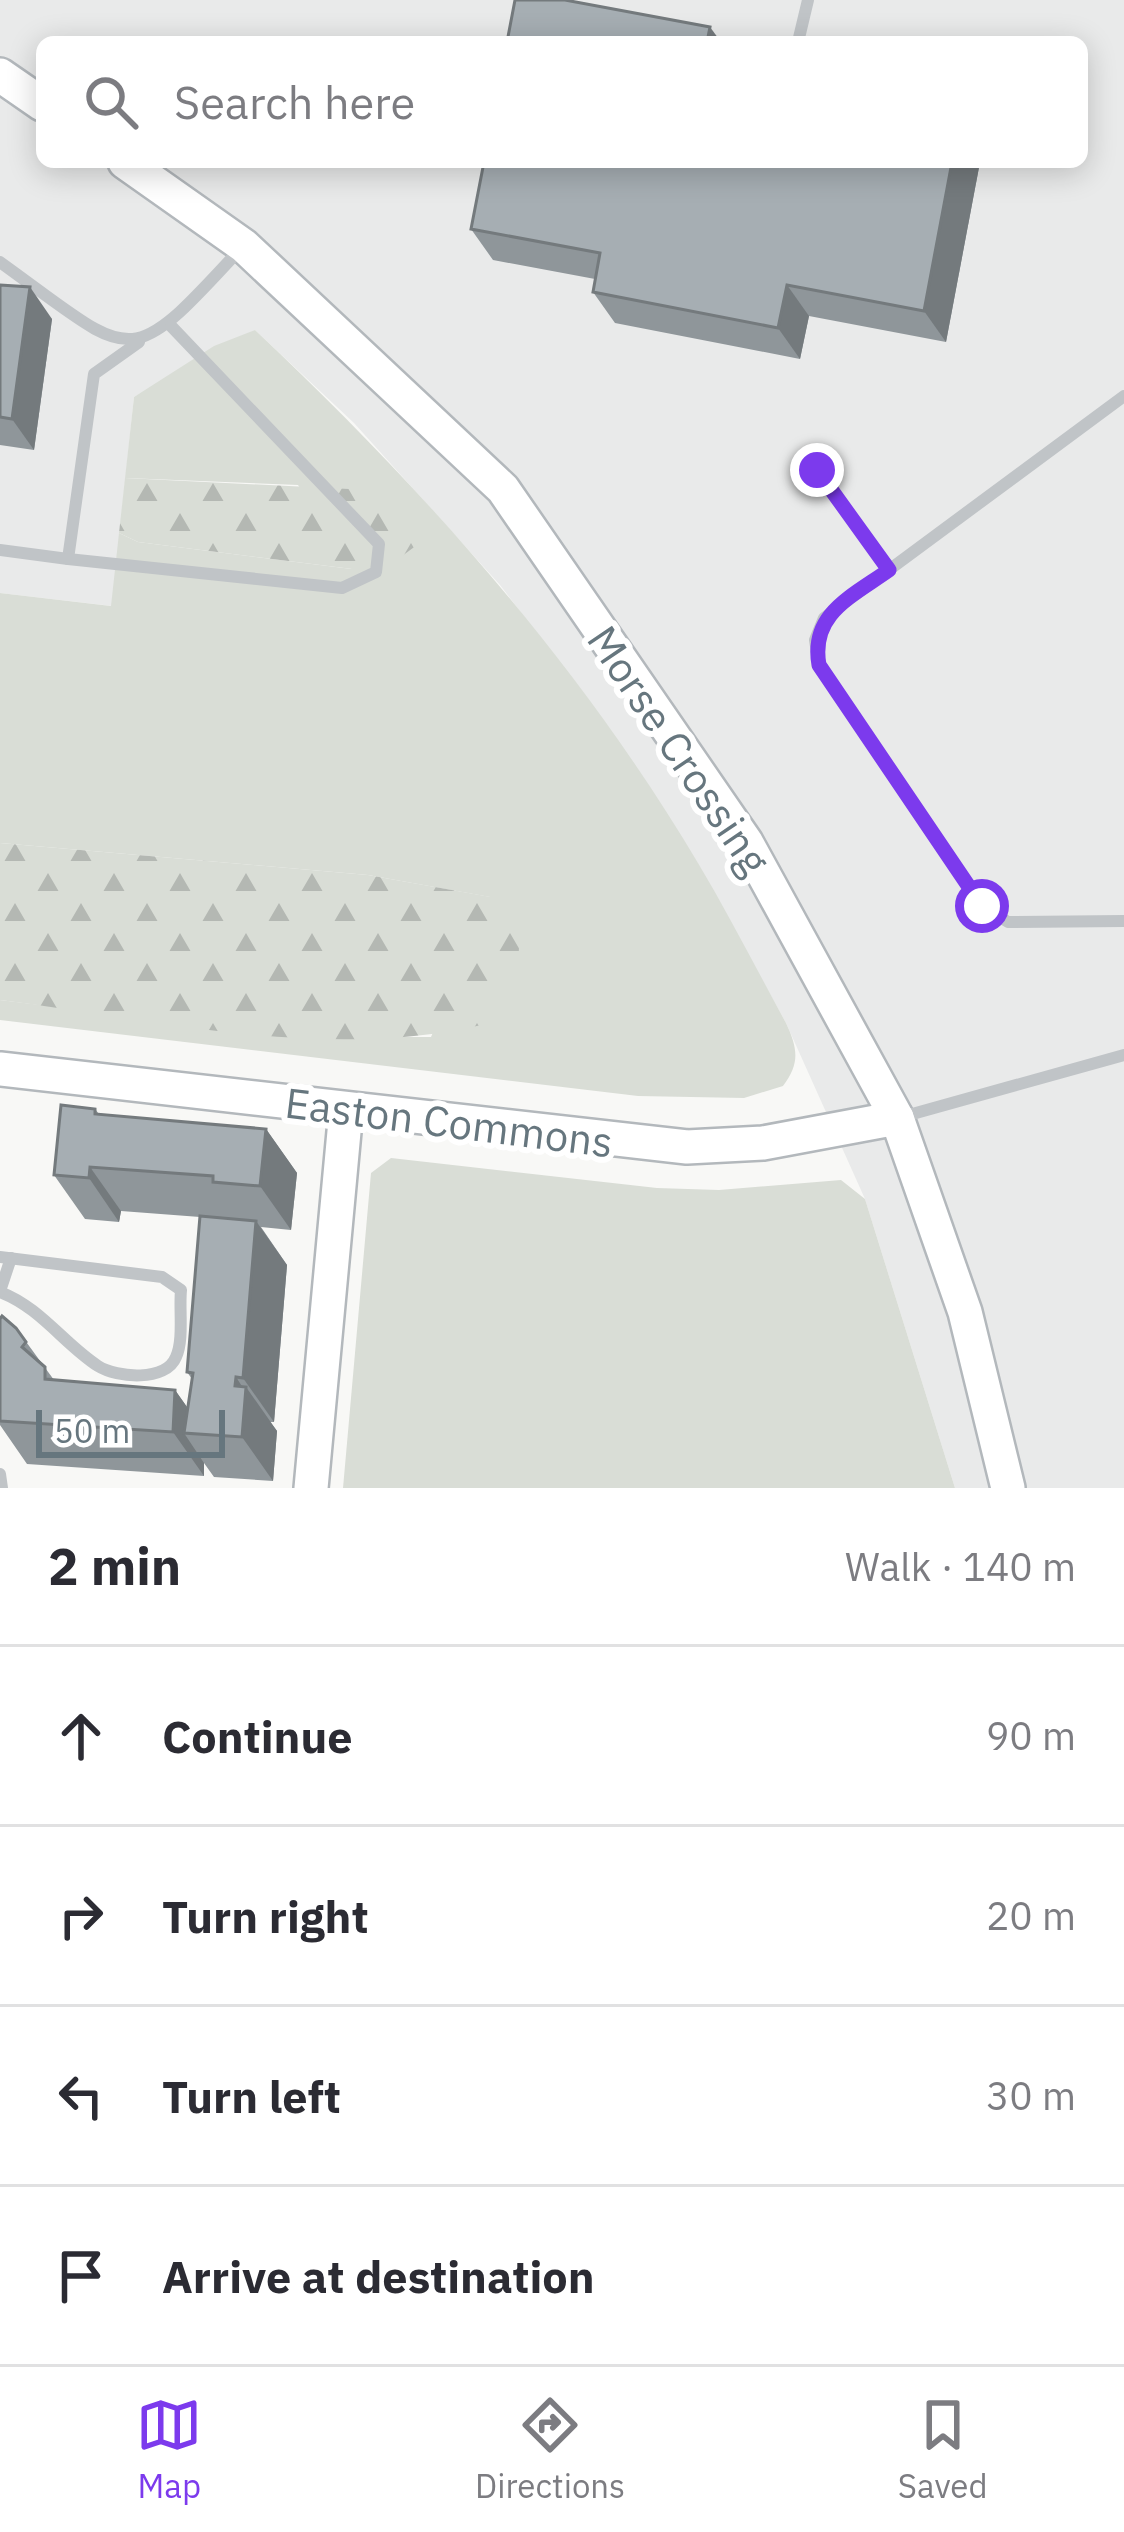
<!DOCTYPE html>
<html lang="en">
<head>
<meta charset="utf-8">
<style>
	body { margin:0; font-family:"IBM Plex Sans",sans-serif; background:#f7f7f7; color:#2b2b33 }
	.scale { position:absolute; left:36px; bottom:30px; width:189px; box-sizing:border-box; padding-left:12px; border:6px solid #66767e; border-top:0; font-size:33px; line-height:42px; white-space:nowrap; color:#66767e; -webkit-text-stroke:9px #fff; paint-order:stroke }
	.stop { position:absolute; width:36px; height:36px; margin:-27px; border:9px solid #7c3aed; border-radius:50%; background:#fff }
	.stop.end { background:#7c3aed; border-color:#fff; box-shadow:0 3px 12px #0008 }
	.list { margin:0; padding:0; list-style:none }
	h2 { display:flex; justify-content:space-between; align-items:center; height:156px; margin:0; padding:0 48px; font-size:51px }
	h2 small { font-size:39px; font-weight:400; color:#7c7c81 }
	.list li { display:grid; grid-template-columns:78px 1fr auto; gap:36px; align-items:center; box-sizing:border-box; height:180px; padding:0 48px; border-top:3px solid #e1e1e2 }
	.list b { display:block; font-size:45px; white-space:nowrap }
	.list em { font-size:39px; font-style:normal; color:#7c7c81 }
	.icon { flex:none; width:66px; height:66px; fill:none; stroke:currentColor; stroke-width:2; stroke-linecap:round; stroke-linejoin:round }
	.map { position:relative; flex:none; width:1124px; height:1488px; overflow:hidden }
	.search { position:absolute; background:#fff; box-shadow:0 6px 30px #0003; left:36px; right:36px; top:36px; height:132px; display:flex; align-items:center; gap:30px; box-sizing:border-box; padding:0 42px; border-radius:18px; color:#7c7c81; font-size:45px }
	.sheet { height:876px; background:#fff }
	nav { display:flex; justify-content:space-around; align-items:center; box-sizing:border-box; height:168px; border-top:3px solid #e1e1e2; background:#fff; font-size:33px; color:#7c7c81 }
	nav a { display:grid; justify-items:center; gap:6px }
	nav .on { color:#7c3aed }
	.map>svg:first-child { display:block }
</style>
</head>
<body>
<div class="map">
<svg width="1124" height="1488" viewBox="0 0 1124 1488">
	<defs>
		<pattern id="forest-firs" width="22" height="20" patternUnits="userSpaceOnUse" patternTransform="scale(3)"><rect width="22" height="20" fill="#d9ddd6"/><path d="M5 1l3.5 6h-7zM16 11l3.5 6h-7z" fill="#b4b8b3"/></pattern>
	</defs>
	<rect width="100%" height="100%" fill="#f8f8f6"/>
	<path fill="#e9eaea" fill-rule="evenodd" d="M0,0H1124V1488H955L865,1199L786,1023L697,862L610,729L500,585L354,423L255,330L134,397L112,606L0,593ZM42,42H1082V162H42Z"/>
	<g fill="#d9ddd6">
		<path d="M255,330C424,489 579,663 698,863C729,915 757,970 786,1023C798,1049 800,1063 783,1086L744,1098L638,1096L0,1020V1000L300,1037H431L490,897L368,875L0,843V593L111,606L119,533L138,542L352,569L298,485L125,478L134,397L214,346Z"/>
		<polygon points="391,1158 657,1188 719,1190 841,1180 865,1199 955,1488 343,1488 371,1173"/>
	</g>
	<g fill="url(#forest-firs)">
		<polygon points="125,478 349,489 415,521 421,542 398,559 352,569 138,542 119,533"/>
		<path d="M0,843L368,875L491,897L520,929L518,966L486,1024C329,1062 157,1020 0,1000Z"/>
	</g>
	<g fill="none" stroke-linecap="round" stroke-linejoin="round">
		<g stroke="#b3b8bc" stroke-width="38">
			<g id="secondary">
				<polyline points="0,75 42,104"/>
				<polyline points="125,162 244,246 503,489 746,842 897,1118 965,1312 1008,1488"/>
				<polyline points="0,1069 687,1147 763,1143 897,1118"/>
				<polyline points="311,1488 346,1110"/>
			</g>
		</g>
		<g stroke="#c0c4c7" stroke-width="12">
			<polyline points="798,42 808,0"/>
			<path d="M0,262C136,360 125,375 243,246"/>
			<polyline points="1124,396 824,618 815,640 819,665 982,906 1008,922 1124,921"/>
			<polyline points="817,470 889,570"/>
			<polyline points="0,550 68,559 94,374 139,342"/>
			<polyline points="68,559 342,588 376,572 379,544 171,326"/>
			<polyline points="898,1118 1124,1055"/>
			<path d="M0,1257L162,1277L181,1290C179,1309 184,1340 176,1357C166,1382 117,1378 98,1366C64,1344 40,1307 0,1292"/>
			<polyline points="0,1291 11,1258"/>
			<polyline points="0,1474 2,1488"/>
		</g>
		<use href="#secondary" stroke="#fff" stroke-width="33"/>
	</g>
	<g fill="#8f969a">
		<polygon points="484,162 980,162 946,342 809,316 800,359 615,323 593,292 595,279 493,260 471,229"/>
		<polygon points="0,285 52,319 34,450 0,445"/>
		<polygon points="95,1109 99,1114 266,1129 297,1173 291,1230 261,1227 287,1265 274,1422 270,1422 277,1431 273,1481 214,1477 204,1463 204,1476 27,1464 0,1425 0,1319 16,1328 54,1380 175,1390 187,1407 192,1379 187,1372 200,1217 121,1211 119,1222 85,1219 54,1175"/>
	</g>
	<g fill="#747a7d">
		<polygon points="710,27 721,42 707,42"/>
		<polygon points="952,162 980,162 946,342 924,311"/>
		<polygon points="787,285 809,316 800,359 778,328"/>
		<polygon points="30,287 52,319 34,450 12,419"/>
		<polygon points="266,1129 297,1173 291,1230 260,1186"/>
		<polygon points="90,1167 121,1211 119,1222 89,1178"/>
		<polygon points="256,1221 287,1265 274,1422 243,1378"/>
		<polygon points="236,1377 245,1391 246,1387 277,1431 273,1481 242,1437 235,1386"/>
		<polygon points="175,1390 206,1434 184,1433 204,1463 204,1476 173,1432"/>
	</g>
	<g fill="#a6aeb3" stroke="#747a7d" stroke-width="3">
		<polygon points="515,0 565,0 710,27 707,42 507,42"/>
		<polygon points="484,162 952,162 924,311 787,285 778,328 593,292 600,253 471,229"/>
		<polygon points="0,285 30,287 12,419 0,417"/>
		<polygon points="61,1105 95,1109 95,1114 266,1129 260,1186 213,1182 213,1176 90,1167 89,1178 54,1175"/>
		<polygon points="200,1216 256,1221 243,1378 236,1377 235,1386 246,1387 242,1437 184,1433 193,1373 187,1372"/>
		<polygon points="2,1316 16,1328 26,1342 22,1347 45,1367 45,1379 175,1390 173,1432 0,1421 0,1319"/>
	</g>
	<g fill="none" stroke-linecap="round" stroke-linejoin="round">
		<path stroke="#7c3aed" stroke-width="15" d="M817,470L889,570C851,597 810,614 819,665L982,906"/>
	</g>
	<g text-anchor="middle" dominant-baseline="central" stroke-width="12" stroke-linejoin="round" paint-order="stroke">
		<g font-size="42" fill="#66767e" stroke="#fff">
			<text transform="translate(679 750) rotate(56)">Morse Crossing</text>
			<text transform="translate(449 1122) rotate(7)">Easton Commons</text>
		</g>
	</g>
</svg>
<div class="scale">50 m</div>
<div class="stop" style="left:982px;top:906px"></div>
<div class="stop end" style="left:817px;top:470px"></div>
<div class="search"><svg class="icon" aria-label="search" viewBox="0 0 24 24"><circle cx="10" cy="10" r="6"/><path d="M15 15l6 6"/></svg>Search here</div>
</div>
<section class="sheet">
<h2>2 min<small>Walk · 140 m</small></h2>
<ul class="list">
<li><svg class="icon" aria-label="ahead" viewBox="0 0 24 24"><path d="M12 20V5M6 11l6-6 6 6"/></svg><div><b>Continue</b></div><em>90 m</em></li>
<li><svg class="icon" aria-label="right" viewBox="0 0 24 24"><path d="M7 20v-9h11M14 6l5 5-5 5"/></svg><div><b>Turn right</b></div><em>20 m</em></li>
<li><svg class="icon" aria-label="left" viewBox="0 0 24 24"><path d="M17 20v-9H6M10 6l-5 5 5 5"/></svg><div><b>Turn left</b></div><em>30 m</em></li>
<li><svg class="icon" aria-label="arrive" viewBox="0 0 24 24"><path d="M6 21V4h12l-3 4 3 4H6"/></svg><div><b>Arrive at destination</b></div></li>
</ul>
</section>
<nav>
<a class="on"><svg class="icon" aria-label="map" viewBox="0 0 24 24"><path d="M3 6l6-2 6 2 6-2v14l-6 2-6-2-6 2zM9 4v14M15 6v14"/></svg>Map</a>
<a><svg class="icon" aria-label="directions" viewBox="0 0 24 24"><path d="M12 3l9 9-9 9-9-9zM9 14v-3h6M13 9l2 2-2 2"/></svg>Directions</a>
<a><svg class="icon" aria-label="saved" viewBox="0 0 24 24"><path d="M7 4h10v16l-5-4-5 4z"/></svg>Saved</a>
</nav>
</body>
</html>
